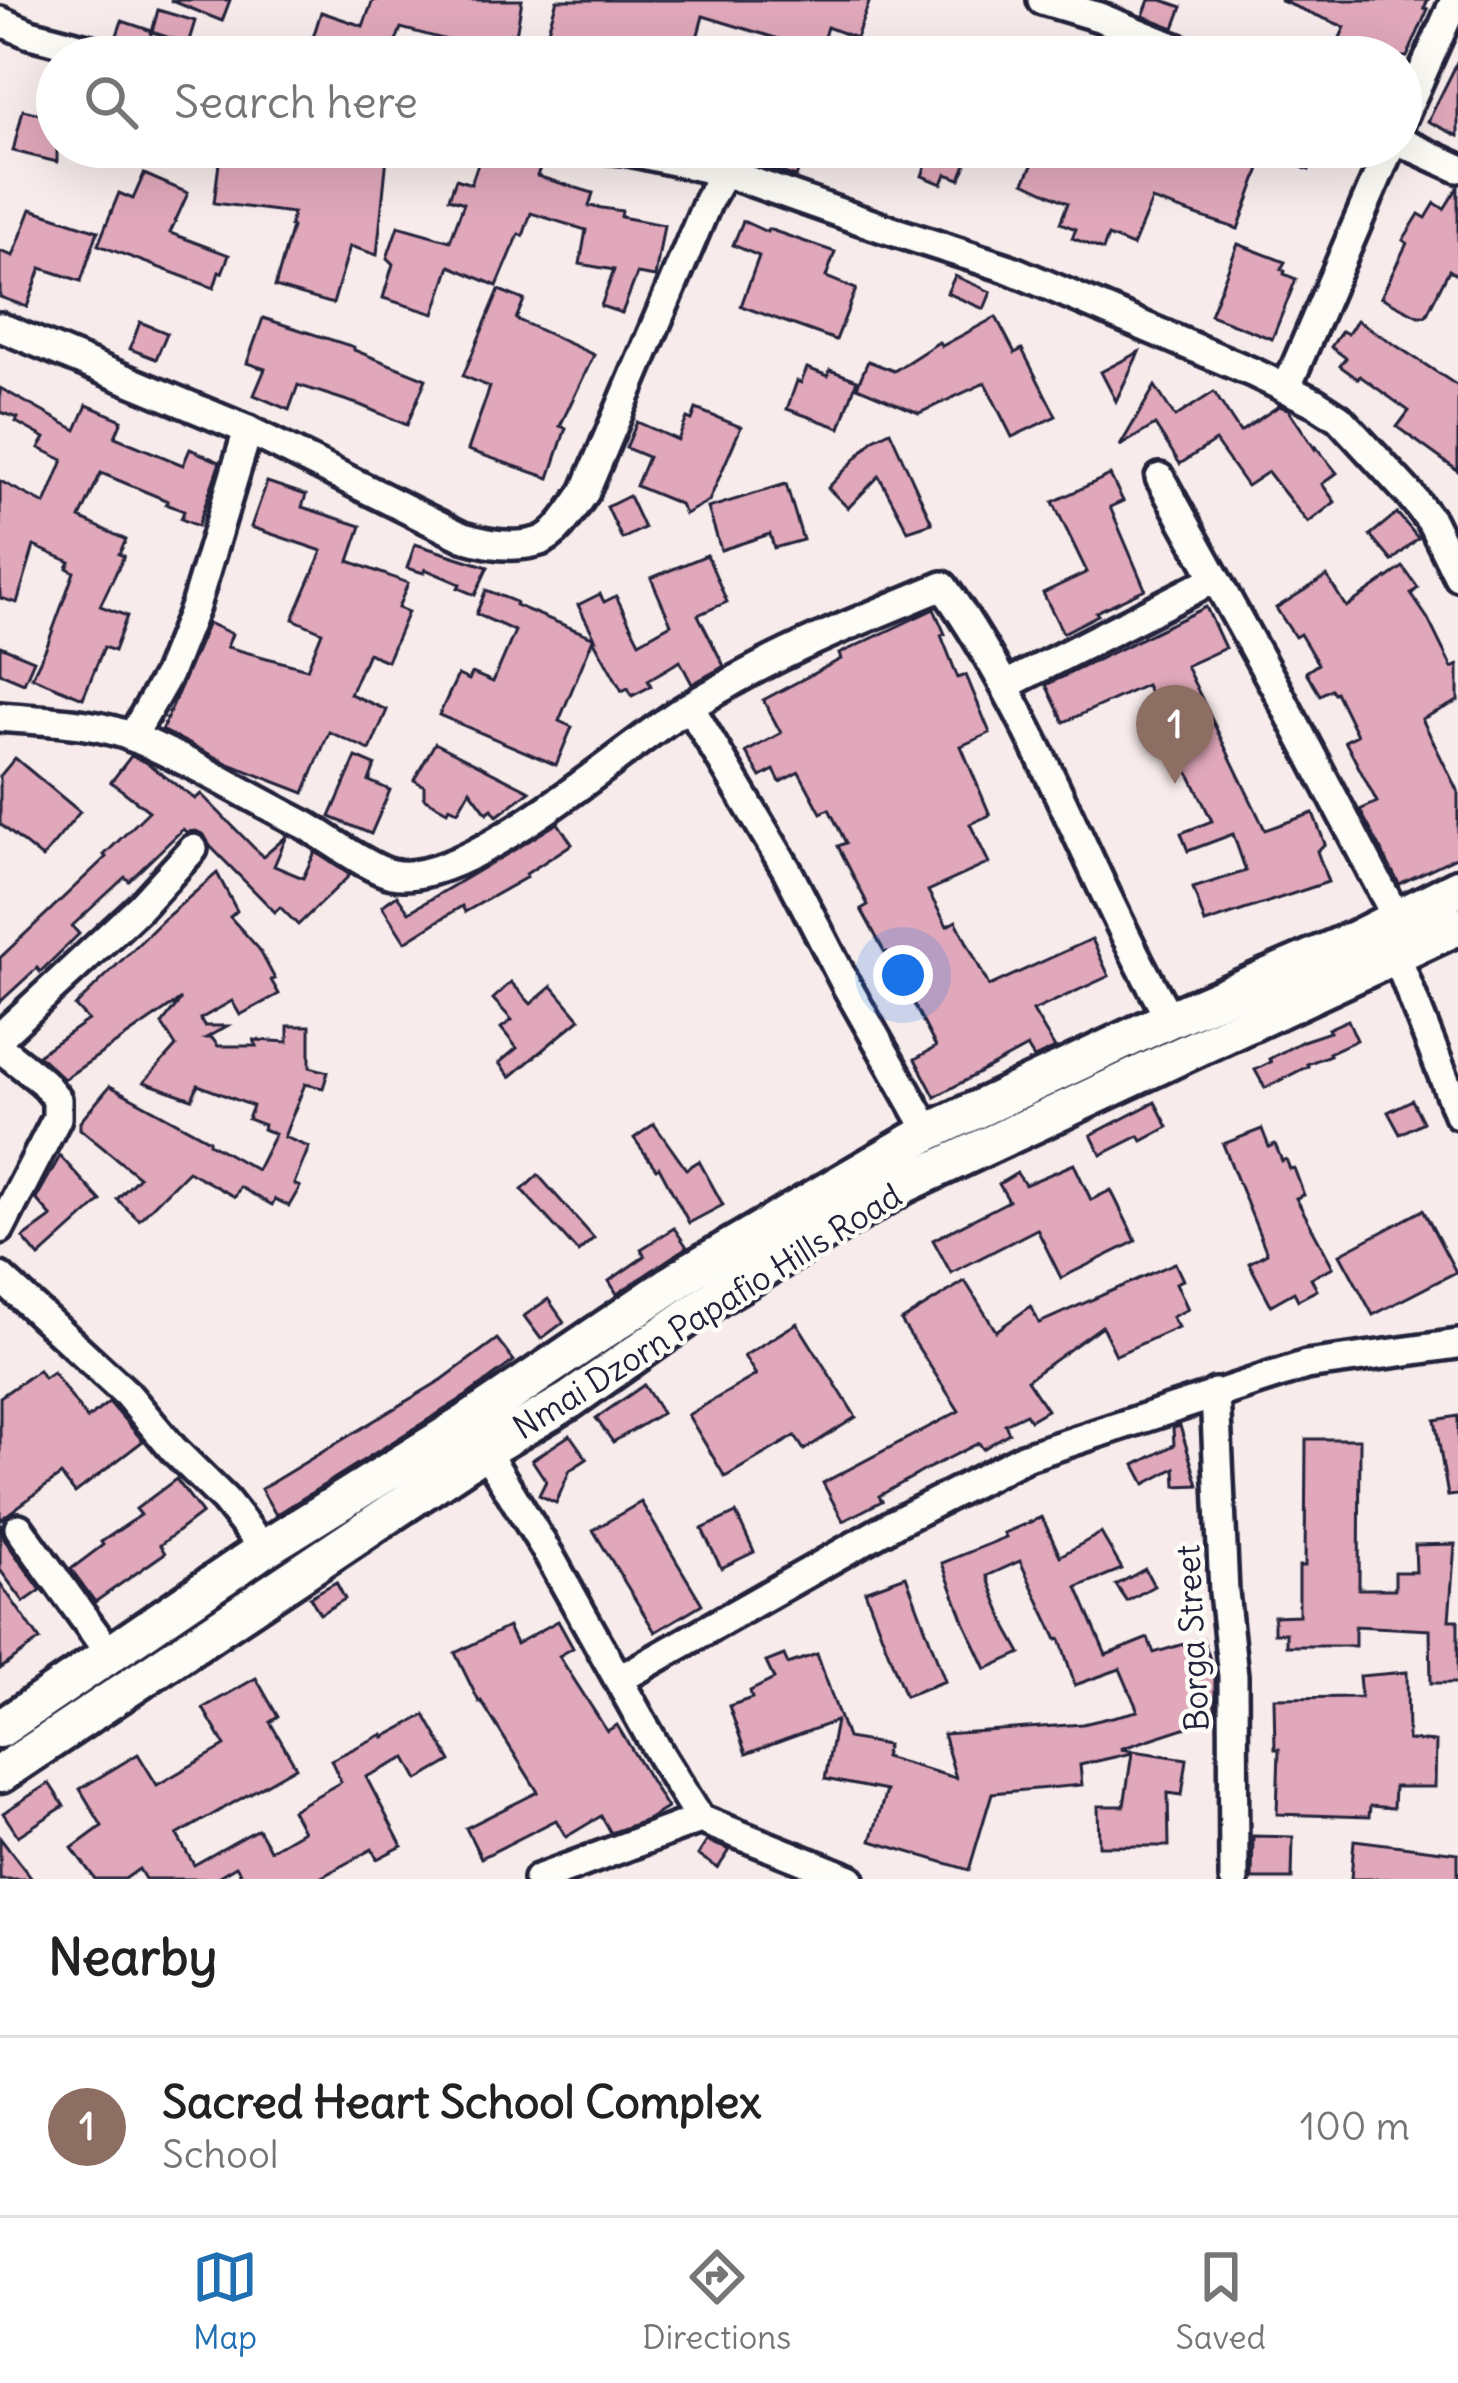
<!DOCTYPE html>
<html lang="en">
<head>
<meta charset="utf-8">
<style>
	body { margin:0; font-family:Delius,sans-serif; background:#f2f2f2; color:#222 }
	.you { position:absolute; left:903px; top:975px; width:42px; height:42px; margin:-30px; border:9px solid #fff; border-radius:50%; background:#1a73e8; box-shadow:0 0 0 18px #1a73e833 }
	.badge { display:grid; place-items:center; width:78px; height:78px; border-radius:50%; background:#1f6fb2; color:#fff; font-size:39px; font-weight:700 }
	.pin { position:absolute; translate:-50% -99px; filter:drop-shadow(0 3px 6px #0008) }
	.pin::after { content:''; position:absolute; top:63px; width:42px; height:36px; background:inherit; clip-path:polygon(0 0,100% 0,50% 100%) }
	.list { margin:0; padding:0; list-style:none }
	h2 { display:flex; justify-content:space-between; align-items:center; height:156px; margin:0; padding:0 48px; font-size:51px }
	h2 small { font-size:39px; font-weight:400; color:#767676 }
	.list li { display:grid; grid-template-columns:78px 1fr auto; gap:36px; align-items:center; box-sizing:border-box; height:180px; padding:0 48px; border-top:3px solid #e0e0e0 }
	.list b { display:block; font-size:45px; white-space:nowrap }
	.list p { margin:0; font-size:39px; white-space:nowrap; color:#767676 }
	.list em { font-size:39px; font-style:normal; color:#767676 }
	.icon { flex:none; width:66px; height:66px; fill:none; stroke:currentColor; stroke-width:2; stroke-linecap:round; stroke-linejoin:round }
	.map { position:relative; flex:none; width:1458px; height:1879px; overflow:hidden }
	.search { position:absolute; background:#fff; box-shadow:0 12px 48px #0002; left:36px; right:36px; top:36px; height:132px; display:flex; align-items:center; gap:30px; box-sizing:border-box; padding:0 42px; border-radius:66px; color:#767676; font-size:45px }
	.sheet { height:336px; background:#fff }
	nav { display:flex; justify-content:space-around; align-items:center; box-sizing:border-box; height:168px; border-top:3px solid #e0e0e0; background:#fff; font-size:33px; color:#767676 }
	nav a { display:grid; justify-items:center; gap:6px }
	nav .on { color:#1f6fb2 }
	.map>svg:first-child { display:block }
</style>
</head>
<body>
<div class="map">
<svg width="1458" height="1879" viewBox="0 0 1458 1879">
	<rect width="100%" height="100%" fill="#f7ebeb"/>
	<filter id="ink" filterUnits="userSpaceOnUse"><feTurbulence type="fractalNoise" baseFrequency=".00833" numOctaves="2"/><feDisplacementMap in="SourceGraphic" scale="24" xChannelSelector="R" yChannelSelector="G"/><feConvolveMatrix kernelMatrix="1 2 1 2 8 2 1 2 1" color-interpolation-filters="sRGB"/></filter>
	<g filter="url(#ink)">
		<g fill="#e0a8ba" stroke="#22223b" stroke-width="3">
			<polygon points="170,0 230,0 222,21"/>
			<polygon points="373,0 522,0 516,35 511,33 505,57 473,53 474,47 401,28 390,57 350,57 311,44 321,12 363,26"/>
			<polygon points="557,0 870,0 856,38 827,27 818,57 789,57 792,50 787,48 789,42 703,16 692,57 559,57 562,48 544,43"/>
			<polygon points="1149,0 1162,0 1182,7 1174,28 1143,16"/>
			<polygon points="1279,0 1428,0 1424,8 1428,9 1407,57 1331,57 1345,27"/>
			<polygon points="158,10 195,21 188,44 152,32"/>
			<polygon points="122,21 152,31 147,48 116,38"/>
			<polygon points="1458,61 1458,136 1428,121"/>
			<polygon points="23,110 57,118 57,162 13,151"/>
			<polygon points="221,147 296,147 366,161 367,147 388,147 377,255 350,246 333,304 275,287 292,227 290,226 293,213 214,203"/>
			<polygon points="758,147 779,147 804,155 796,177 753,163"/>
			<polygon points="922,147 973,147 960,179 946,174 942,184 922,176 926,165 916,161"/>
			<polygon points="1041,147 1299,147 1316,154 1309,170 1266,152 1238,229 1152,200 1133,246 1108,236 1103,250 1072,238 1076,229 1060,223 1068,203 1024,182"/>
			<polygon points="482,152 540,168 537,176 593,193 589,206 622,211 621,217 664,225 655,277 637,274 622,313 601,306 614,270 580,264 586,230 531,213 523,236 519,234 497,286 450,266 434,314 383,298 393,264 387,258 398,226 450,241 464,203 449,198 456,179 471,184"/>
			<polygon points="144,174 188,193 170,233 229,255 222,273 219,272 214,288 98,245 119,193 133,199"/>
			<polygon points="1458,187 1458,276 1449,270 1426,316 1418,316 1381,297 1407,243 1403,240 1419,214 1426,218 1435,203 1444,209"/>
			<polygon points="31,209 98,231 81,281 41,268 27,307 0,297 0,251 13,256"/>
			<polygon points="743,221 767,232 768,229 835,252 826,277 856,289 836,340 741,306 759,256 733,245"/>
			<polygon points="1238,244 1285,262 1281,269 1285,271 1284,274 1296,279 1272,339 1210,315"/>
			<polygon points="955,276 991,292 984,309 947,293"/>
			<polygon points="499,290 524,300 516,319 594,355 560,426 566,428 549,478 468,450 490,387 463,376"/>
			<polygon points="996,317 1015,353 1022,349 1056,416 1012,437 985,383 919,413 857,387 868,361 894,371 939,342 942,346"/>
			<polygon points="263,318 354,347 354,350 426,379 407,425 360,405 298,385 289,410 254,395 265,369 247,363"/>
			<polygon points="1357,320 1458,386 1458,471 1397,427 1409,411 1360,376 1358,379 1340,366 1346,358 1331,347 1342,331 1348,334"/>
			<polygon points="140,322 167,333 156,359 130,349"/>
			<polygon points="1139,352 1116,401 1101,372"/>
			<polygon points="807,368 828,376 830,370 857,380 840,428 787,409 797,381 801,383"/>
			<polygon points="1155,386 1175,417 1214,392 1240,432 1279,406 1288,409 1315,449 1316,447 1337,473 1322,484 1335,502 1308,523 1268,472 1247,486 1215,441 1180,464 1155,425 1120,446"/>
			<polygon points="0,388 76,430 87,405 122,420 115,437 183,465 190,449 220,462 198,526 181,519 184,511 166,504 168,501 101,473 80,518 126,540 119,554 124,556 100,606 127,616 114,651 104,647 83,698 32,677 47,646 74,572 67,568 70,562 34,546 17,603 0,598 0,481 45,504 63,460 39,448 45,438 16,422 18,418 0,412"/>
			<polygon points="696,409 741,427 709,501 685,514 680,504 636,486 648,457 626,448 637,422 678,440 687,418 692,420"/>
			<polygon points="890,431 932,523 908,531 879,476 848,508 828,488 874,439"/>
			<polygon points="1110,475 1123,501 1110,507 1145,589 1096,612 1098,615 1063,633 1043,593 1087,572 1053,502"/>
			<polygon points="267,482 306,495 302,507 361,526 349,561 408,583 398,608 408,612 387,661 368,653 350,694 387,710 370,750 329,732 304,793 229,764 162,730 208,623 232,634 227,647 307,669 322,632 293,619 322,551 251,527"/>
			<polygon points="786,484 803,540 774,548 770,534 721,550 708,508"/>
			<polygon points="629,496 644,528 622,539 607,507"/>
			<polygon points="1397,513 1418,538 1392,561 1370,535"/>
			<polygon points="415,544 488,567 475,595 458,588 460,584 425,569 424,573 407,568"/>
			<polygon points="707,555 727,602 698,615 724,666 719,669 692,684 680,661 648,680 651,686 632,696 628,688 622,691 593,639 559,721 572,727 556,765 439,715 458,675 469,680 472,673 493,682 515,631 476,614 486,590 516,602 515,605 595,638 578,605 600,594 604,602 616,596 639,642 671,624 651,578"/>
			<polygon points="1403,567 1418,588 1411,594 1428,619 1452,668 1458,665 1458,701 1422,719 1458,792 1458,856 1399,884 1360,810 1377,802 1345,741 1357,735 1336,692 1334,693 1331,689 1320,695 1306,672 1318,664 1300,634 1295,637 1276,608 1327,576 1346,607"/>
			<polygon points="1206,607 1225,648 1186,666 1265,830 1313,813 1325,844 1317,851 1328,882 1205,923 1193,888 1246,871 1233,834 1188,851 1181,833 1212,821 1146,685 1064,722 1046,685"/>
			<polygon points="934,609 945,634 941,635 958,678 966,675 990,733 961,746 990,815 970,824 989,863 928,891 947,926 956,921 989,986 1092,939 1109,976 1033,1011 1055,1048 1034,1058 1027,1047 935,1097 915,1059 936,1047 887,952 885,953 861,909 868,905 838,846 846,843 829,809 821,813 799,772 780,782 774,770 761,777 746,752 781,733 763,700 841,659 839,654"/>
			<polygon points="0,646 34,660 24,683 0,673"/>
			<polygon points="435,743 530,791 497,816 492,809 487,813 470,790 458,811 449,807 447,811 424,798 424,786 414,780"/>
			<polygon points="131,756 147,763 195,799 201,794 263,857 287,836 274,866 303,878 315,852 350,875 298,925 280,907 275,912 210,846 204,835 196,831 186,832 183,829 129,881 125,877 72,926 79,934 40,972 37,968 0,1002 0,958 106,857 104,855 149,811 111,782"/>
			<polygon points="356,757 375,765 369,781 390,790 371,834 330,817"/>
			<polygon points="15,758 80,812 42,858 0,824 0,776"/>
			<polygon points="558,823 572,844 526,874 527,877 465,912 462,906 405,942 382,906 397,895 409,912"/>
			<polygon points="217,873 237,911 230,917 259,949 275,979 271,980 279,994 240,1015 232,1001 200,1019 205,1026 227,1026 206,1038 212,1038 218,1046 257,1046 254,1040 288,1042 288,1026 310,1026 310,1067 328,1072 323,1088 305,1084 284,1137 309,1147 294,1184 300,1187 289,1206 275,1199 272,1205 240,1187 235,1197 188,1171 139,1220 117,1199 139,1177 80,1129 80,1122 110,1086 209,1140 209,1143 257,1170 275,1134 263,1129 264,1125 248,1119 253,1106 198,1085 192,1099 144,1082 176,1046 162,1024 181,999 64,1079 38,1055 88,1020 75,1006 164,919"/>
			<polygon points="511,982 531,1004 552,986 580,1019 510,1077 499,1063 517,1048 501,1028 512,1020 493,999"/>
			<polygon points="1348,1020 1357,1040 1329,1053 1330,1055 1307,1064 1308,1066 1265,1088 1255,1070 1271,1062 1269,1059 1303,1041 1330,1032 1328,1029"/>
			<polygon points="1412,1100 1423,1122 1400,1134 1388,1112"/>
			<polygon points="1155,1102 1168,1127 1142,1141 1139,1136 1101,1155 1091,1135"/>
			<polygon points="654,1124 686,1169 699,1161 723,1205 689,1223 659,1167 656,1169 634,1138"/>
			<polygon points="1262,1129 1269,1147 1275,1144 1282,1161 1286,1159 1290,1169 1294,1168 1304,1195 1296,1198 1333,1267 1311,1278 1317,1290 1298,1300 1294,1292 1271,1305 1249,1263 1267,1253 1223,1144"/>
			<polygon points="60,1156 101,1201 39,1257 23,1238 52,1217 36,1199"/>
			<polygon points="1074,1164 1091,1200 1111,1190 1136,1241 1061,1278 1037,1229 951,1273 933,1240 1009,1201 999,1184 1017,1173 1025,1185"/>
			<polygon points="538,1175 594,1238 578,1252 522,1190"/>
			<polygon points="1423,1210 1456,1272 1373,1315 1340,1254"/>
			<polygon points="674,1228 687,1247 617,1294 609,1281 645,1256 641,1249"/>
			<polygon points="1175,1263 1183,1280 1176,1283 1188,1309 1172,1317 1178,1327 1116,1355 1102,1326 1027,1380 1047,1410 1030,1420 1026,1414 1005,1424 1009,1433 983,1449 979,1443 927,1469 879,1496 882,1501 843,1521 823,1483 959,1411 901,1321 965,1281 996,1331 1031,1306 1039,1323"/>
			<polygon points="548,1299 564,1322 541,1339 524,1316"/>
			<polygon points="797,1323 856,1417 804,1450 795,1436 725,1477 688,1415 756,1375 744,1356"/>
			<polygon points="497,1339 514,1361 466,1396 276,1515 261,1489 443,1379"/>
			<polygon points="39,1370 44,1378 53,1372 87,1419 109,1402 143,1441 75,1493 61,1475 0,1520 0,1397"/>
			<polygon points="644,1385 662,1413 613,1442 596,1418"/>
			<polygon points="1458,1416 1458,1495 1448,1496 1435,1420"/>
			<polygon points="1180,1426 1198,1485 1176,1486 1175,1468 1145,1484 1135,1465 1174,1445 1173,1428"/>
			<polygon points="570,1435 587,1459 570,1470 556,1503 539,1495 546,1481 532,1460"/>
			<polygon points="1306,1439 1360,1439 1359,1589 1395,1589 1395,1572 1416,1572 1415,1545 1455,1544 1449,1620 1458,1620 1458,1683 1431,1683 1430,1630 1355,1626 1355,1646 1286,1646 1286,1633 1274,1633 1274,1616 1299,1615 1299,1566 1305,1566"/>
			<polygon points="176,1479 202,1513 160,1545 165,1553 95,1602 71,1569 103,1545 101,1542 141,1515 136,1509"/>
			<polygon points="641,1502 702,1604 655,1632 593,1530"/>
			<polygon points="736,1513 754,1552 721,1568 702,1529"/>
			<polygon points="1042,1517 1060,1556 1101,1533 1122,1569 1077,1587 1106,1655 1148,1638 1154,1653 1203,1638 1215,1675 1215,1718 1120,1749 1187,1759 1182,1795 1168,1793 1169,1846 1099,1846 1098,1806 1124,1806 1132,1753 1080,1765 1082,1785 992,1793 969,1870 871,1841 886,1791 825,1779 836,1721 746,1754 729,1706 752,1698 750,1691 774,1679 766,1662 784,1655 788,1664 817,1654 847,1738 887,1745 884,1757 956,1778 943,1734 1083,1724 1138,1711 1120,1669 1075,1685 1060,1639 1057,1640 1020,1561 987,1576 1007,1628 1021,1653 986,1669 965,1624 942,1563 1006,1537 1004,1533"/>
			<polygon points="0,1523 4,1539 41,1590 24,1602 0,1570"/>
			<polygon points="1145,1569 1154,1586 1127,1601 1116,1585"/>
			<polygon points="906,1576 945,1681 905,1696 865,1591"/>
			<polygon points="336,1582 345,1599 320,1614 310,1597"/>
			<polygon points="0,1583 40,1640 0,1669"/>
			<polygon points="558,1621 573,1648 559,1656 607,1731 617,1725 667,1808 647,1820 611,1833 601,1816 566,1837 556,1820 481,1858 466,1828 538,1792 481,1701 479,1702 455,1653 508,1627 516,1644"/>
			<polygon points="1407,1672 1408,1740 1436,1742 1435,1787 1394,1787 1393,1808 1370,1806 1369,1817 1277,1814 1279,1749 1275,1749 1274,1698 1361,1697 1359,1676"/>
			<polygon points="256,1678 278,1717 270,1722 296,1767 177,1835 194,1865 258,1829 270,1850 303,1831 292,1810 341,1782 331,1760 383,1734 384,1737 425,1715 451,1761 418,1780 406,1758 366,1777 402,1846 377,1859 372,1849 318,1879 244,1879 236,1866 214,1879 145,1879 139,1869 125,1879 95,1879 72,1848 102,1826 80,1789 138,1754 157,1785 225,1746 203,1708"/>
			<polygon points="49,1783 64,1806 18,1836 3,1813"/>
			<polygon points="1253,1836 1293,1837 1292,1879 1252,1879"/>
			<polygon points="0,1838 32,1879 0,1879"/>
			<polygon points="1354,1840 1458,1853 1458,1879 1351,1879"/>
			<polygon points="707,1841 730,1850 718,1868 698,1855"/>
		</g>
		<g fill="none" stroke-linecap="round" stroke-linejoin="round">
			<g stroke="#22223b" stroke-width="36">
				<g id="street">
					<polyline points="1042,0 1099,17 1198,57"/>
					<polyline points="0,21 30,34 118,57"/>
					<polyline points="1401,121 1455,0"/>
					<polyline points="1401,142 1458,168"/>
					<polyline points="594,147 624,150 724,172 883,228 1007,268 1254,373 1316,403 1339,418 1411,496 1431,521 1458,576"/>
					<path d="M0,327L248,430L463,537C486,544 516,549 540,541C559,534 574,507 585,492L708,201L724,172"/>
					<polyline points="1286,389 1390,147"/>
					<polyline points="1160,478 1277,690 1396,917"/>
					<polyline points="1006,685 1214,579"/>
					<polyline points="690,707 787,870 846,985 929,1132"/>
					<path d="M0,717C43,721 94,721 135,738C193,762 248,796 305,825C328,838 369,869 392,874C465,889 617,753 680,712C698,701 717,691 735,680C801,643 873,615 943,586C1038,720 1088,877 1170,1019"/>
					<polyline points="132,737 168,674 195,606 248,430"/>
					<polyline points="1396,955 1458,1114"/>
					<polyline points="0,1037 139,908 193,849"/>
					<polyline points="0,1048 43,1082 57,1099 57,1118 0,1229"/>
					<polyline points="0,1277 127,1394 173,1449 225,1500 264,1549"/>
					<polyline points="1215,1393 1224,1592 1233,1676 1234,1879"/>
					<polyline points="476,1436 549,1555 661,1756 700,1819 850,1879"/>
					<polyline points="19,1528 109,1653"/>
					<polyline points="620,1679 895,1523 1025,1457 1306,1365 1458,1344"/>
					<polyline points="538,1879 700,1819"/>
				</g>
			</g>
			<g stroke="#22223b" stroke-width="45">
				<g id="secondary">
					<polyline points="0,1729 264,1549 468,1422 694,1269 929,1132 1170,1019 1354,940 1458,888"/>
					<polyline points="0,1774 485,1450 570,1400 718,1296 905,1184 1458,926"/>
				</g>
			</g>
			<use href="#street" stroke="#fdfcf7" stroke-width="27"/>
			<use href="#secondary" stroke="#fdfcf7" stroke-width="36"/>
		</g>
	</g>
	<g text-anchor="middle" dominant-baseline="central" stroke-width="9" stroke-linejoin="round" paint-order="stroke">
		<g font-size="33" fill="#22223b" stroke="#fdfcf7">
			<text transform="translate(707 1311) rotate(-32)">Nmai Dzorn Papafio Hills Road</text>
			<text transform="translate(1192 1638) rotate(-93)">Borga Street</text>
		</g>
	</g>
</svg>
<div class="you"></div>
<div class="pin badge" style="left:1175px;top:784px;background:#8d6e63">1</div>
<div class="search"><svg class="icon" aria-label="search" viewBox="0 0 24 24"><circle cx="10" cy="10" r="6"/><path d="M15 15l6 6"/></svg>Search here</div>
</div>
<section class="sheet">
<h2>Nearby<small></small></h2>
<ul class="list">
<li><span class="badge" style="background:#8d6e63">1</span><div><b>Sacred Heart School Complex</b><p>School</p></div><em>100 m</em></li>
</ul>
</section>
<nav>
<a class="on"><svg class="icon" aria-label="map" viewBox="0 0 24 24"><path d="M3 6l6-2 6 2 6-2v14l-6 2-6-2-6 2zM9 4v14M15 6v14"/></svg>Map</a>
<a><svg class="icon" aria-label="directions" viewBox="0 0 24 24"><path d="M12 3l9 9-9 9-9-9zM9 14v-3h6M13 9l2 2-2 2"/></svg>Directions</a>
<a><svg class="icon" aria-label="saved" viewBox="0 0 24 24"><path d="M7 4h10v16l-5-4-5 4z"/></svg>Saved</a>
</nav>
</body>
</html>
